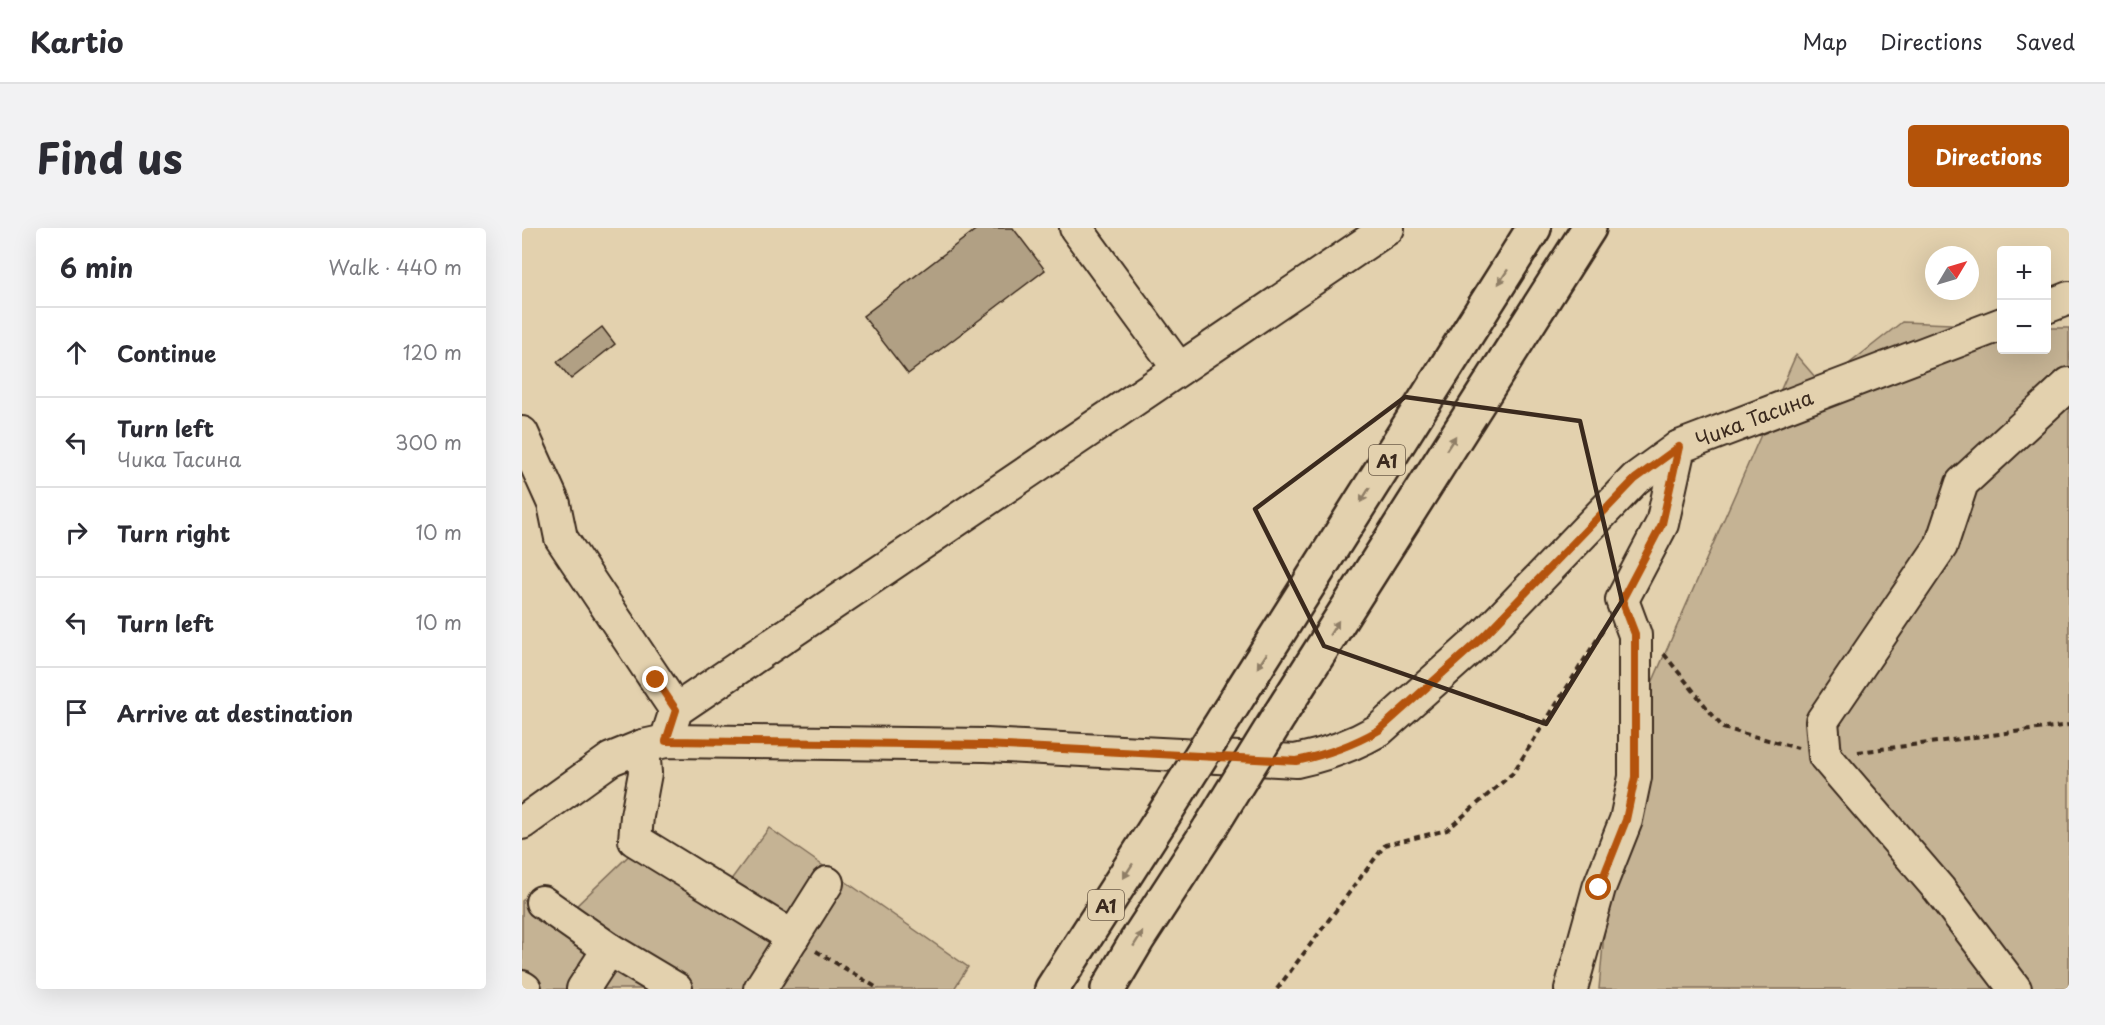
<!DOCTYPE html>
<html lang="en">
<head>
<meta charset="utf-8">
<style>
	body { margin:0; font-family:"Playpen Sans",sans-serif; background:#f2f2f3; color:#2b2b33 }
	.controls { position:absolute; right:18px; top:18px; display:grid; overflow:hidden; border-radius:6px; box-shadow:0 6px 24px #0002 }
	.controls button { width:54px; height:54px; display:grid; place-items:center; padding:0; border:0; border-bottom:2px solid #e1e1e2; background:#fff; color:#2b2b33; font:30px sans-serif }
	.compass { position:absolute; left:1403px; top:18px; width:54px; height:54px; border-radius:50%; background:#fff; box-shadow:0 6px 24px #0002; rotate:52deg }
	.stop { position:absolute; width:18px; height:18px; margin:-14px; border:4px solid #b45309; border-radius:50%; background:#fff }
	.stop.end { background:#b45309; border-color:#fff; box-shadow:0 2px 6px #0008 }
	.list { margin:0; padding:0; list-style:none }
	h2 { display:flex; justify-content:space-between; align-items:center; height:78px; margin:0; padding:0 24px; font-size:26px }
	h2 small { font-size:20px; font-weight:400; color:#7c7c81 }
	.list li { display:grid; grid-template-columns:39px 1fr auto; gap:18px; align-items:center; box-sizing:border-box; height:90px; padding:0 24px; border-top:2px solid #e1e1e2 }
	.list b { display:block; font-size:22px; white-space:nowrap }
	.list p { margin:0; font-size:20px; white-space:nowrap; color:#7c7c81 }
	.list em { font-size:20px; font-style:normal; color:#7c7c81 }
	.icon { flex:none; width:33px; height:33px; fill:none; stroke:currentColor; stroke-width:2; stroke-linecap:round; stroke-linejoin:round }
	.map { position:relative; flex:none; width:1547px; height:761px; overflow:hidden; border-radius:6px }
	header { display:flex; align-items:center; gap:36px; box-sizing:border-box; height:84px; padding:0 30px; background:#fff; border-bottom:2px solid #e1e1e2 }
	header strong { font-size:28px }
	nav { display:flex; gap:33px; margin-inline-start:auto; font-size:21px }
	.intro { display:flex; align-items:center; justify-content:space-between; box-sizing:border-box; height:144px; padding:0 36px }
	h1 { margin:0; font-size:42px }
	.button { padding:15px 27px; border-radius:6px; background:#b45309; color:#fff; font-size:21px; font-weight:700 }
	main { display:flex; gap:36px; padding:0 36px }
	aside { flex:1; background:#fff; border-radius:6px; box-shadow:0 6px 24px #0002 }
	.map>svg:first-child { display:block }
</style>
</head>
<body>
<header>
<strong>Kartio</strong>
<nav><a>Map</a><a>Directions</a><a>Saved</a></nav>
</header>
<div class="intro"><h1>Find us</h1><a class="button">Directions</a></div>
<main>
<aside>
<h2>6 min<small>Walk · 440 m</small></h2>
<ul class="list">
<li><svg class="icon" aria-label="ahead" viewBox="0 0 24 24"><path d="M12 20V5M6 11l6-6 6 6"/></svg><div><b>Continue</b></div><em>120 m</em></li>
<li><svg class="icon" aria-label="left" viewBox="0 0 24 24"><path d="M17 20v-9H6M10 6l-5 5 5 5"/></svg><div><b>Turn left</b><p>Чика Тасина</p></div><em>300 m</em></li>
<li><svg class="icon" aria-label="right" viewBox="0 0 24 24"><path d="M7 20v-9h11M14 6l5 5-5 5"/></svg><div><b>Turn right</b></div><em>10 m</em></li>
<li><svg class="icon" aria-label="left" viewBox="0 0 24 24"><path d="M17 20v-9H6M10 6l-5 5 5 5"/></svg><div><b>Turn left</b></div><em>10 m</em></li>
<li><svg class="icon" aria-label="arrive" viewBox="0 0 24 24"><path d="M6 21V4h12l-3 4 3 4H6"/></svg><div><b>Arrive at destination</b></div></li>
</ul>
</aside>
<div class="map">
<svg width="1547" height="761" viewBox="0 0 1547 761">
	<rect width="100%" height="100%" fill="#e3d1ae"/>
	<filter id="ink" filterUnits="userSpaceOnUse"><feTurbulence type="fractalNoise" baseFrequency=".0167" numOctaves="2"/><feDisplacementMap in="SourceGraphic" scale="12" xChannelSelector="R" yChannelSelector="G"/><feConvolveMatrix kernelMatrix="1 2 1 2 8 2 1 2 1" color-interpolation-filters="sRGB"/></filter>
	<g filter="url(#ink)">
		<g fill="#c5b394" stroke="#806e59" stroke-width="1.5">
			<polygon points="1380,94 1479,98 1480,122 1524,122 1525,100 1547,100 1547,761 1077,761 1098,528 1274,127 1300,157"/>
			<polygon points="247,600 446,739 432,761 0,761 0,673 15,662 54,678 119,616 208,653"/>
		</g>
		<g fill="#b1a084" stroke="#3b2a1e" stroke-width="1.5">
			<polygon points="456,0 491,0 523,42 386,146 341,88"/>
			<polygon points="80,99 93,116 49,151 35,134"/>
		</g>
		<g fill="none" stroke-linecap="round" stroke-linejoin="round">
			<g stroke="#3b2a1e" stroke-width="36">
				<g id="minor">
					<polyline points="554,0 657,141"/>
					<polyline points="1524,79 1547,70"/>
					<polyline points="0,205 32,276 39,310 154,482"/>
					<polyline points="144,513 154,482 866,0"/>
					<polyline points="121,518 123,545 115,588 113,612 271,709"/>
					<path d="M0,595L89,531L121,518L144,513L464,517L774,533C803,527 831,517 857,502L963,407L1113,251L1157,219L1480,96"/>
					<polyline points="20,674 87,721 154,761"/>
					<polyline points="0,759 3,761"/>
					<polyline points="61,761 87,721"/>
					<polyline points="238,761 305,655"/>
					<polyline points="1049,761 1077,660 1104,592 1113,549 1113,407 1100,372 1140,296 1157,219"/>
					<polyline points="1493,761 1417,661 1303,528 1300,493 1419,318 1440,255 1547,156"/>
				</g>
			</g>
			<g stroke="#3b2a1e" stroke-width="38">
				<g id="highway">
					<polyline points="719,464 1012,0"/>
					<polyline points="759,485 1067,0"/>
					<polyline points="530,761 638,593"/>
					<polyline points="586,761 615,712 688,600"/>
				</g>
			</g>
			<g stroke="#3b2a1e" stroke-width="4" stroke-dasharray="6 4.5" stroke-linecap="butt">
				<polyline points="1142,426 1201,500 1276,520"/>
				<polyline points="1336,524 1547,497"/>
				<polyline points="294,723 357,761"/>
				<polyline points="755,761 863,617 925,602 991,545 1081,402"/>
			</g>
			<use href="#minor" stroke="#e3d1ae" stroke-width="32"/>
			<use href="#highway" stroke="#e3d1ae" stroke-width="33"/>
			<g stroke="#3b2a1e" stroke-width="38" stroke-linecap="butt">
				<g id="highway-bridge">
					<polyline points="638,593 719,464"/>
					<polyline points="688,600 759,485"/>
				</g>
			</g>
			<use href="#highway-bridge" stroke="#e3d1ae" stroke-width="33"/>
		</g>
		<defs><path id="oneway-solid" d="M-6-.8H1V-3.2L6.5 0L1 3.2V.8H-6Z" transform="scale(1.5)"/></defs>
		<g fill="#8f7e66">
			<use href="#oneway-solid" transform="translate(981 49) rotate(123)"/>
			<use href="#oneway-solid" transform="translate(929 215) rotate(-57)"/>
			<use href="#oneway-solid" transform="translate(843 267) rotate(122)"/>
			<use href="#oneway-solid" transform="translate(812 400) rotate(-58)"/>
			<use href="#oneway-solid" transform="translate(740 433) rotate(123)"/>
			<use href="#oneway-solid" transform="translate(606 643) rotate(123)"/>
			<use href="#oneway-solid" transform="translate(616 711) rotate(-58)"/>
		</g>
	</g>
	<g fill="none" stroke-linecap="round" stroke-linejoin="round" filter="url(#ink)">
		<path stroke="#b45309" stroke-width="8" d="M134,452L154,482L144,513L464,517L774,533C803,527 831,517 857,502L963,407L1113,251L1157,219L1140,296L1100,372L1113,406V549L1104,592L1077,660"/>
	</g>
	<path fill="none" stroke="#3b2a1e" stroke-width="4.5" stroke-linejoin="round" d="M883,169L1058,193L1100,373L1024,496L802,418L733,281Z"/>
	<g text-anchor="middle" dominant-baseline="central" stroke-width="4.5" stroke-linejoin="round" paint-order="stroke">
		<g fill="#e3d1ae" stroke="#6d5c49" stroke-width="1.5">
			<rect x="847" y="217" width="36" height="30" rx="4.5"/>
			<rect x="566" y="662" width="36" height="30" rx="4.5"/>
		</g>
		<g font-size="18" font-weight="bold" fill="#3b2a1e">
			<text x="865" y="232">A1</text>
			<text x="584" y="677">A1</text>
		</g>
		<g font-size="20" fill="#3b2a1e" stroke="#e3d1ae">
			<text transform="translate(1232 190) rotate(-21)">Чика Тасина</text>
		</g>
	</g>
</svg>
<div class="controls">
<button>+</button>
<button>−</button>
</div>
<svg class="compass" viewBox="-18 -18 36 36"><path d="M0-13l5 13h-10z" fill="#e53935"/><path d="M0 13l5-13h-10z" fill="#7c7c81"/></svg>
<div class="stop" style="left:1077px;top:660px"></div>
<div class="stop end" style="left:134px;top:452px"></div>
</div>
</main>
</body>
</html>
